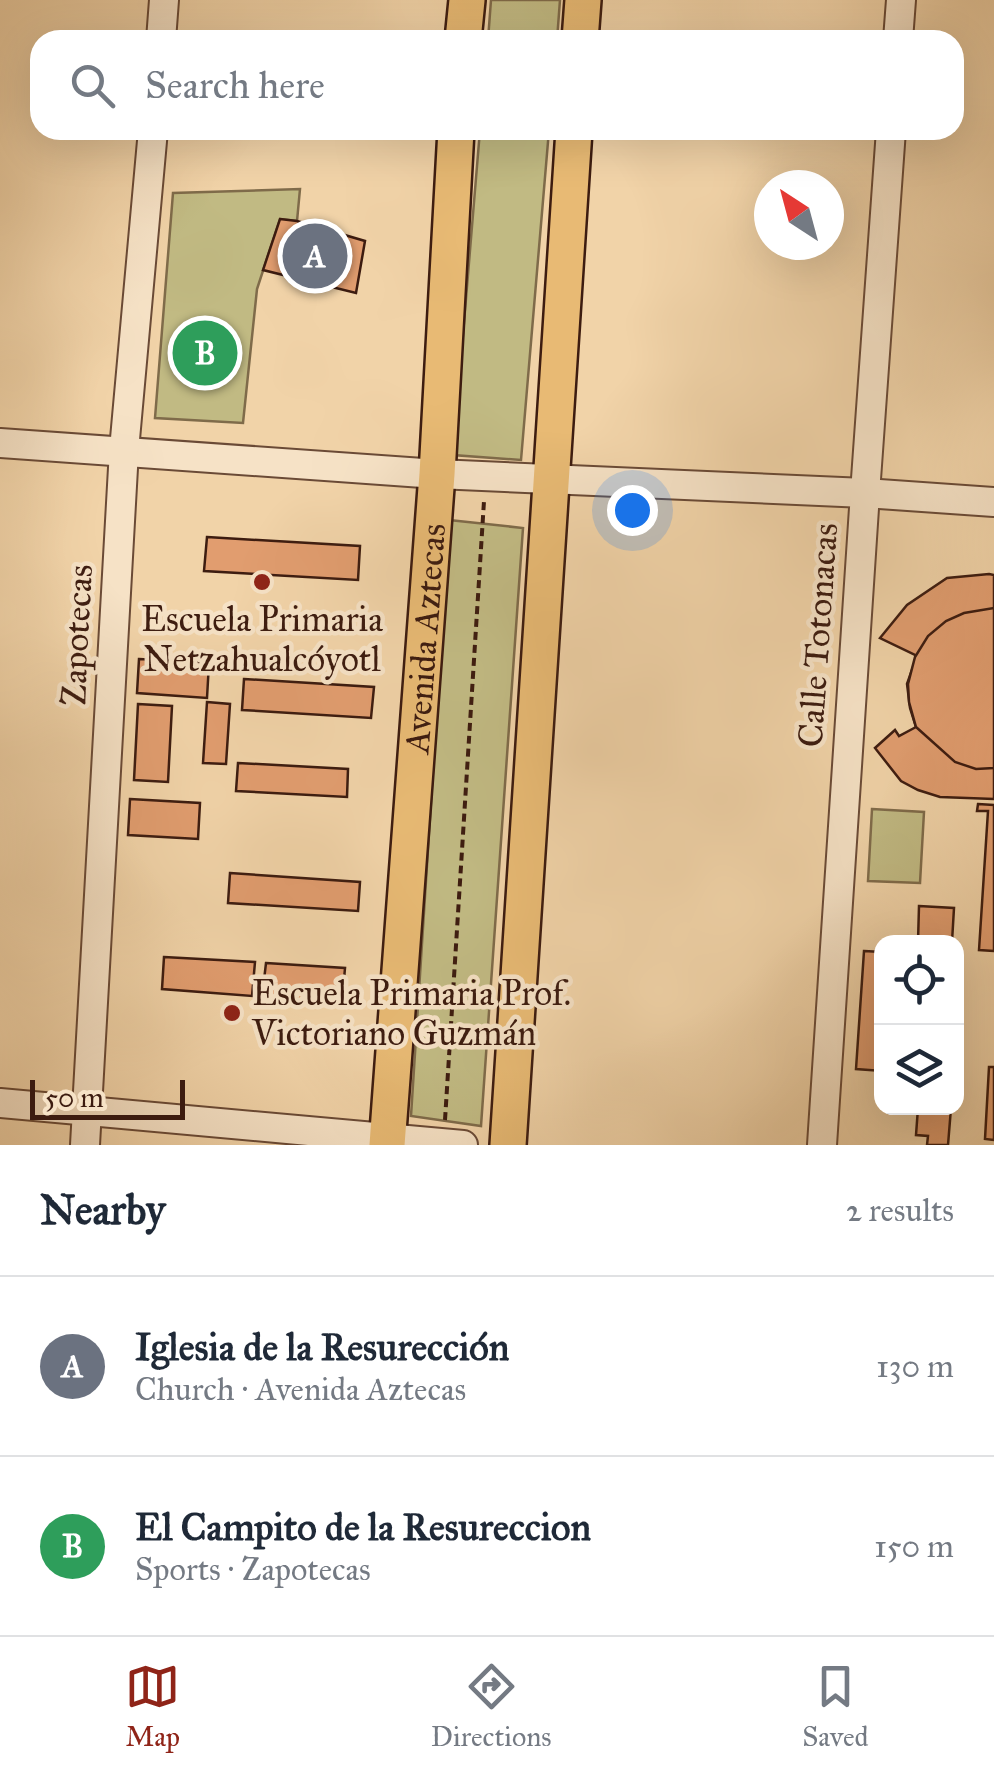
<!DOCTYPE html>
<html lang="en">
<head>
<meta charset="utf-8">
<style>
	body { margin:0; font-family:"IM FELL Great Primer",serif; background:#f6f6f7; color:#1f2937 }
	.controls { position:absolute; right:30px; bottom:30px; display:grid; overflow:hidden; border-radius:20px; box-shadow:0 10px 40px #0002 }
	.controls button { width:90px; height:90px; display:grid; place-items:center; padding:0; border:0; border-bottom:2px solid #e0e1e3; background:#fff; color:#1f2937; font:50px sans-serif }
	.compass { position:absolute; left:754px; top:170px; width:90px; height:90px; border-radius:50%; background:#fff; box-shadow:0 10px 40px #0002; rotate:324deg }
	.scale { position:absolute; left:30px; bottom:25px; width:155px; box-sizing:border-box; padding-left:10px; border:5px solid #3d1c10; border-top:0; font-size:28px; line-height:35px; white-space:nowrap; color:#3d1c10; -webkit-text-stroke:8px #f6e2c6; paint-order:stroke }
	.you { position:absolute; left:632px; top:510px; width:35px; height:35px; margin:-25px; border:8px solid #fff; border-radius:50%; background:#1a73e8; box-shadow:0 0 0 15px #1a73e833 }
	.badge { display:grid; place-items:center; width:65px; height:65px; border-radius:50%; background:#8f2418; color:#fff; font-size:32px; font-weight:700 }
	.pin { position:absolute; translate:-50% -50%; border:5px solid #fff; box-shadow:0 2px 10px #0006 }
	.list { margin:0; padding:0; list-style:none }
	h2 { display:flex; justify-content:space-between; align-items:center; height:130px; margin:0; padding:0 40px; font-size:42px }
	h2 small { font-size:32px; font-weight:400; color:#747a83 }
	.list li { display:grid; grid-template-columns:65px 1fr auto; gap:30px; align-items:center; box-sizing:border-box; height:180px; padding:0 40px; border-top:2px solid #e0e1e3 }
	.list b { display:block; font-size:38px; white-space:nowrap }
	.list p { margin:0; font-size:32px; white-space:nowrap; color:#747a83 }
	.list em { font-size:32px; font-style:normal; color:#747a83 }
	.icon { flex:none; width:55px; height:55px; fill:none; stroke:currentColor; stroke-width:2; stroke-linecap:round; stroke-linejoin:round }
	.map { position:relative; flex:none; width:994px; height:1145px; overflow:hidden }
	.search { position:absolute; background:#fff; box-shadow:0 10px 40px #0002; left:30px; right:30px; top:30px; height:110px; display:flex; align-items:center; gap:25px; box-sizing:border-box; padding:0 35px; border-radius:30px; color:#747a83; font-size:38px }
	.sheet { height:490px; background:#fff }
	nav { display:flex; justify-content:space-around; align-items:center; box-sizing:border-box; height:140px; border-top:2px solid #e0e1e3; background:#fff; font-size:28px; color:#747a83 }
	nav a { display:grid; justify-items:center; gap:5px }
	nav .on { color:#8f2418 }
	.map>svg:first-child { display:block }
</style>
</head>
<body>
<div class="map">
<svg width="994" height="1145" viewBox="0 0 994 1145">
	<rect width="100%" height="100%" fill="#f1d3a8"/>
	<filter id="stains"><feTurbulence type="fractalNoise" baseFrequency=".002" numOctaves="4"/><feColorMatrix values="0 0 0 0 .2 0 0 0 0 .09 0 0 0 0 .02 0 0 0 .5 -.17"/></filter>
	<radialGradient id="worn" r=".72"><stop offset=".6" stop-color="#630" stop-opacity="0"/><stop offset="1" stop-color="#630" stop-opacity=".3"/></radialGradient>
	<g fill="#c1ba83" stroke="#7f6b4a" stroke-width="2.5">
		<polygon points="491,0 560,0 557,40 488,40"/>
		<polygon points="480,130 549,130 521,460 453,455"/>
		<polygon points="300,189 297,221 280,219 257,289 243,423 155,418 173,193"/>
		<polygon points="449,520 523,528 481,1126 411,1116"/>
		<polygon points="872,809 924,812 920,883 868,881"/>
	</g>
	<g fill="#e19d6f" stroke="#3d1c10" stroke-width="2.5">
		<polygon points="280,219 297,221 365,241 356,293 263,270"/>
		<polygon points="207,537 360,546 358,580 204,571"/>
		<polygon points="989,574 994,575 994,799 940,797 918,790 901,781 875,748 895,730 899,736 916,727 910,708 907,684 917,656 880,638 907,605 947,578"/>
		<polygon points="994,608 994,768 976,769 955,762 916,727 909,702 908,684 915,657 928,636 946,621 964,613"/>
		<polygon points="139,659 209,663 207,698 137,693"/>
		<polygon points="244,679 374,687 371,718 242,710"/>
		<polygon points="207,702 230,704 226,764 203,763"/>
		<polygon points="138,704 172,706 168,782 134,780"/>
		<polygon points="238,763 348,769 347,797 236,791"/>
		<polygon points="130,799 200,803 198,839 128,835"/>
		<polygon points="978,804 994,805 994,951 979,950 988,811 977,811"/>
		<polygon points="230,873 360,882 358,911 228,903"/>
		<polygon points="919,906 954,908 952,942 918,942"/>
		<polygon points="864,951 882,952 882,1071 856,1069"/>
		<polygon points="164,957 255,962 252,996 162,989"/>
		<polygon points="266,963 345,968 342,1002 262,997"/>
		<polygon points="989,1067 994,1067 994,1140 985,1139"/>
		<polygon points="918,1108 951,1108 948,1145 927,1145 928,1136 916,1135"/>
	</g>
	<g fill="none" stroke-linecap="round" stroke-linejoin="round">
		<g stroke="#6a4a36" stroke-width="32">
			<g id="minor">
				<polyline points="161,40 164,0"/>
				<polyline points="898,40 901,0"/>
				<polyline points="0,443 437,474 865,493 994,502"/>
				<polyline points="0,1103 463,1145"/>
				<polyline points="85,1145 124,450 153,130"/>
				<polyline points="822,1145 865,493 891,130"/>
			</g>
		</g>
		<g stroke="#3d1c10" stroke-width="40">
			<g id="major">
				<polyline points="463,40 467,0"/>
				<polyline points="580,40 583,0"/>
				<path id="s1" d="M387,1145L437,474L456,130"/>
				<polyline points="508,1145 574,130"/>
			</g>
		</g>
		<polyline stroke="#3d1c10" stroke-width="4" stroke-dasharray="8 5" stroke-linecap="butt" points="445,1120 484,501"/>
		<use href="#minor" stroke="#f6e2c6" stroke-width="28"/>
		<use href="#major" stroke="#e8ba74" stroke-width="35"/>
	</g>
	<g fill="#8f2418" stroke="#f6e2c6" stroke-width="4">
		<circle cx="262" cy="582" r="10"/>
		<circle cx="232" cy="1013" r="10"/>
	</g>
	<g text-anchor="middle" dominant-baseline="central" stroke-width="9" stroke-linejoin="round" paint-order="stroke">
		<g font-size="35" fill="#3d1c10" stroke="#f6e2c6">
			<text x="262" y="619">Escuela Primaria<tspan x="262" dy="40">Netzahualcóyotl</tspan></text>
			<text x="252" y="993" text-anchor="start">Escuela Primaria Prof.<tspan x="252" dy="40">Victoriano Guzmán</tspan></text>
		</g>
		<g font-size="35" fill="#3d1c10" stroke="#f6e2c6">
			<text transform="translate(77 635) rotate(-87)">Zapotecas</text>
			<text transform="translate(818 635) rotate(-86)">Calle Totonacas</text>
			<text stroke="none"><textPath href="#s1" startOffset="508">Avenida Aztecas</textPath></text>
		</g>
	</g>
	<rect width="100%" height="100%" filter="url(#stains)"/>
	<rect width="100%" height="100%" fill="url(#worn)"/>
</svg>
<div class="controls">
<button><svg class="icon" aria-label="locate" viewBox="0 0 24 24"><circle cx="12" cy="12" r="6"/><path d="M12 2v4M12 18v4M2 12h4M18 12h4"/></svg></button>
<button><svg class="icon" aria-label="layers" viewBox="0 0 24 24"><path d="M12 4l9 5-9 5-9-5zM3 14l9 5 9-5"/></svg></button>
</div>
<svg class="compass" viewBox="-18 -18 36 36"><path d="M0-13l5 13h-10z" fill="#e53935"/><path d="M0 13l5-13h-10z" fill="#747a83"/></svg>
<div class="scale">50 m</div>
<div class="you"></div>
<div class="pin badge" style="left:315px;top:256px;background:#6b7280">A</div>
<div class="pin badge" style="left:205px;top:353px;background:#2e9e5b">B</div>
<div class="search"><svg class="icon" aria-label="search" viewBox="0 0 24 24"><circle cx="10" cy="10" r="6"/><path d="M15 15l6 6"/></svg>Search here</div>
</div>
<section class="sheet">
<h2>Nearby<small>2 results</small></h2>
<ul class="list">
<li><span class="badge" style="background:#6b7280">A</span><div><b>Iglesia de la Resurección</b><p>Church · Avenida Aztecas</p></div><em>130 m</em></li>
<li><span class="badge" style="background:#2e9e5b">B</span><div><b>El Campito de la Resureccion</b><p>Sports · Zapotecas</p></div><em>150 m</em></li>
</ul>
</section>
<nav>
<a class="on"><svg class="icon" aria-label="map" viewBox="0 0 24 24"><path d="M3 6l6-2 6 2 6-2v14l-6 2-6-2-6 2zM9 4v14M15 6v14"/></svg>Map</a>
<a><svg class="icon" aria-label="directions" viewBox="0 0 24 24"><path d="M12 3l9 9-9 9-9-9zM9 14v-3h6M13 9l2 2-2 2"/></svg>Directions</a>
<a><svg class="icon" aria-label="saved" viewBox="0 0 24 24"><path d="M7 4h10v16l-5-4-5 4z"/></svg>Saved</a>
</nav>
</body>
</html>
